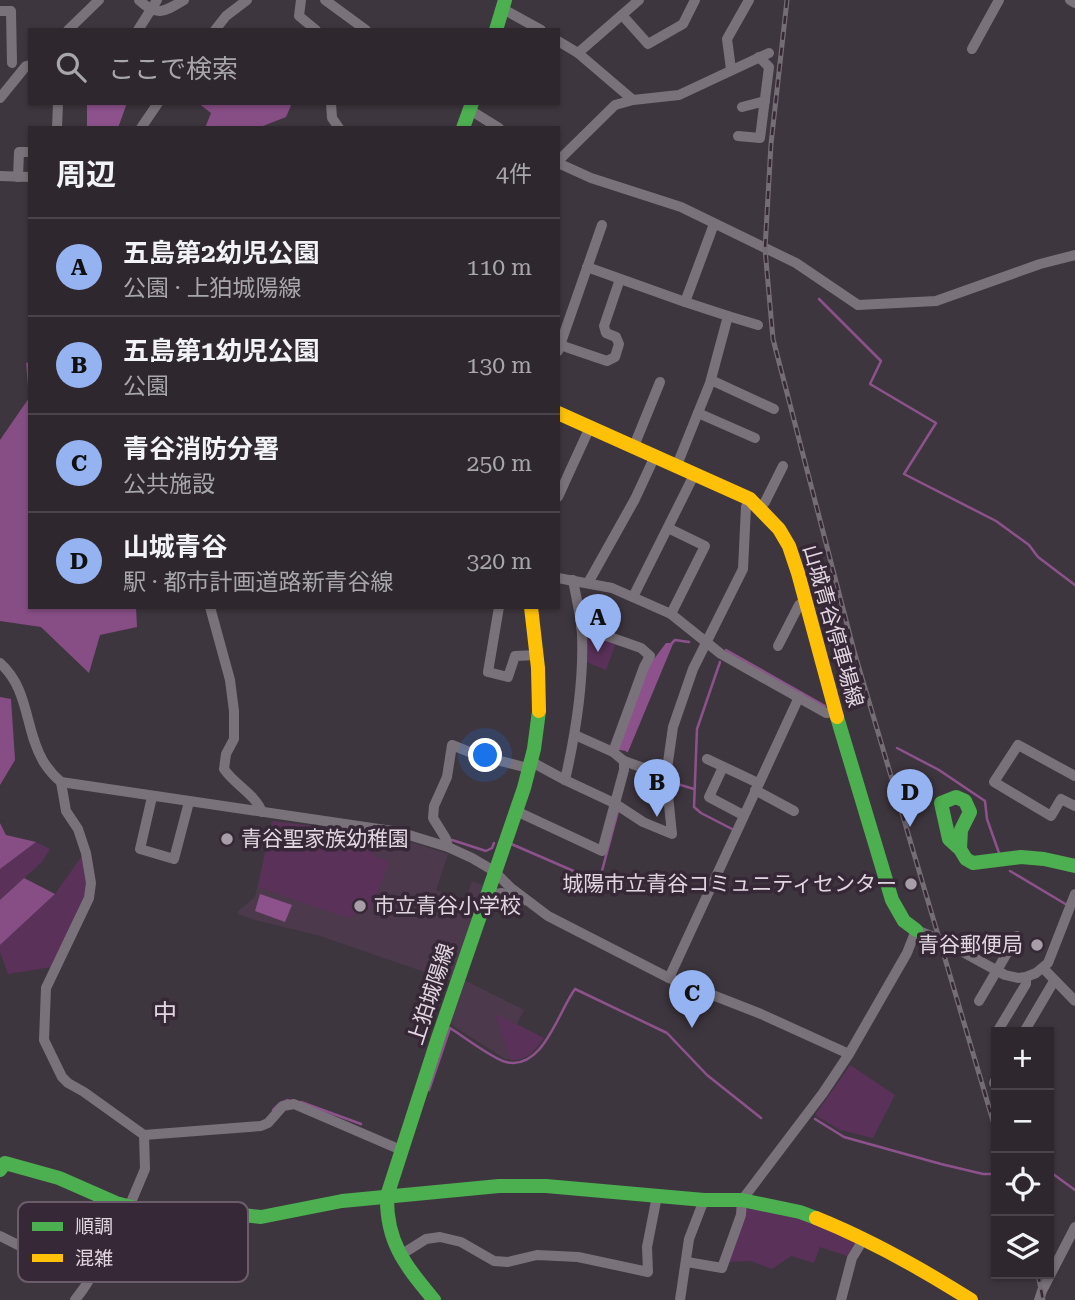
<!DOCTYPE html>
<html lang="ja">
<head>
<meta charset="utf-8">
<style>
	body { margin:0; font-family:"Roboto Serif","Noto Sans JP",serif; background:#3a343a; color:#f1f3f6 }
	.controls { position:absolute; right:21px; bottom:21px; display:grid; overflow:hidden; border-radius:0px; box-shadow:0 2px 5px #0004 }
	.controls button { width:63px; height:63px; display:grid; place-items:center; padding:0; border:0; border-bottom:2px solid #49444a; background:#2e282e; color:#f1f3f6; font:35px sans-serif }
	.you { position:absolute; left:486px; top:756px; width:24px; height:24px; margin:-18px; border:5px solid #fff; border-radius:50%; background:#1a73e8; box-shadow:0 0 0 10px #1a73e833 }
	.badge { display:grid; place-items:center; width:46px; height:46px; border-radius:50%; background:#95b2f1; color:#111; font-size:23px; font-weight:700 }
	.pin { position:absolute; translate:-50% -58px; filter:drop-shadow(0 2px 4px #0008) }
	.pin::after { content:''; position:absolute; top:37px; width:24px; height:21px; background:inherit; clip-path:polygon(0 0,100% 0,50% 100%) }
	.list { margin:0; padding:0; list-style:none }
	h2 { display:flex; justify-content:space-between; align-items:center; height:91px; margin:0; padding:0 28px; font-size:30px }
	h2 small { font-size:23px; font-weight:400; color:#a7a6aa }
	.list li { display:grid; grid-template-columns:46px 1fr auto; gap:21px; align-items:center; box-sizing:border-box; height:98px; padding:0 28px; border-top:2px solid #49444a }
	.list b { display:block; font-size:26px; white-space:nowrap }
	.list p { margin:0; font-size:23px; white-space:nowrap; color:#a7a6aa }
	.list em { font-size:23px; font-style:normal; color:#a7a6aa }
	.icon { flex:none; width:38px; height:38px; fill:none; stroke:currentColor; stroke-width:2; stroke-linecap:round; stroke-linejoin:round }
	.map { position:relative; flex:none; width:1075px; height:1300px; overflow:hidden }
	.search { position:absolute; background:#2e282e; box-shadow:0 2px 5px #0004; left:28px; top:28px; width:532px; height:77px; display:flex; align-items:center; gap:18px; box-sizing:border-box; padding:0 24px; border-radius:0px; color:#a7a6aa; font-size:26px }
	.panel { position:absolute; background:#2e282e; box-shadow:0 2px 5px #0004; left:28px; top:126px; width:532px; height:483px; border-radius:0px }
	.map>svg:first-child { display:block }
</style>
</head>
<body>
<div class="map">
<svg width="1075" height="1300" viewBox="0 0 1075 1300">
	<rect width="100%" height="100%" fill="#3e363e"/>
	<g fill="#4d394c">
		<polygon points="272,821 391,836 448,854 436,890 465,901 472,881 483,885 451,981 317,935 255,920 238,914 238,911 255,897"/>
		<polygon points="464,980 524,1010 517,1024 544,1038 530,1055 519,1060 505,1059 449,1023"/>
	</g>
	<g fill="#593159">
		<polygon points="584,631 616,643 606,670 584,661"/>
		<polygon points="272,821 381,834 372,855 389,862 372,906 348,918 258,887"/>
		<polygon points="36,842 50,849 42,862 0,900 0,869"/>
		<polygon points="84,853 88,883 85,900 52,967 8,974 0,952 0,945 55,894"/>
		<path d="M495,1014L544,1038C535,1051 527,1060 511,1060Z"/>
		<polygon points="850,1065 895,1095 873,1138 840,1130 815,1115"/>
		<polygon points="745,1206 807,1218 857,1241 847,1256 820,1247 814,1263 791,1256 772,1269 751,1261 727,1262"/>
	</g>
	<g fill="#874e86">
		<polygon points="198,103 292,103 286,117 258,128 205,128 211,113"/>
		<polygon points="30,362 30,607 136,607 137,627 100,635 89,673 41,627 0,621 0,440 29,398 26,363"/>
		<polygon points="0,697 11,699 15,760 0,785"/>
		<polygon points="0,823 6,835 36,842 0,869"/>
		<polygon points="24,878 55,894 0,945 0,900"/>
	</g>
	<g fill="#8d528c">
		<polygon points="87,103 127,103 118,128 87,128"/>
		<polygon points="666,643 672,643 627,751 619,750 617,746 645,671"/>
		<polygon points="260,894 292,905 285,922 255,911"/>
	</g>
	<g fill="none" stroke-linecap="round" stroke-linejoin="round">
		<g stroke="#8d528c" stroke-width="2.5">
			<polyline points="819,299 881,361 870,384 936,423 904,474 996,521 1029,545 1038,557 1075,585"/>
			<polyline points="726,650 825,706"/>
			<polyline points="720,662 697,729 694,807 701,813 732,829"/>
			<polyline points="897,748 939,770 985,801 987,819 999,853"/>
			<polyline points="627,751 672,643 675,640 689,642"/>
			<polyline points="671,782 694,789"/>
			<polyline points="452,840 486,851 492,848 494,843"/>
			<polyline points="509,843 599,882 618,811"/>
			<polyline points="1010,871 1067,905"/>
			<path d="M429,1090L450,1028C463,1036 493,1059 506,1062C543,1071 558,1012 575,989L667,1033L707,1075L761,1118"/>
			<polyline points="301,1102 361,1124"/>
			<polyline points="273,1110 279,1104 288,1100"/>
			<polyline points="815,1119 844,1137 941,1164 983,1174 996,1174"/>
			<polyline points="1049,1171 1075,1190"/>
		</g>
		<g stroke="#7a727a" stroke-width="10">
			<path d="M139,0C157,17 164,12 184,0"/>
			<polyline points="301,0 299,16 316,30"/>
			<polyline points="325,0 366,30"/>
			<polyline points="1070,0 1075,3"/>
			<polyline points="503,9 541,30"/>
			<polyline points="0,11 11,11 12,63"/>
			<polyline points="623,16 648,44 683,24 695,0"/>
			<polyline points="68,30 99,0"/>
			<polyline points="138,30 157,0"/>
			<polyline points="215,30 226,16 247,0"/>
			<polyline points="558,41 578,53 633,100 679,95 769,53"/>
			<polyline points="972,49 999,0"/>
			<polyline points="578,53 639,0"/>
			<polyline points="731,69 727,39 749,0"/>
			<polyline points="0,98 26,66 30,65"/>
			<polyline points="331,103 332,118 339,128"/>
			<polyline points="742,107 765,101"/>
			<polyline points="470,110 499,128"/>
			<polyline points="57,128 58,103"/>
			<polyline points="141,128 158,103"/>
			<polyline points="738,136 760,138 769,67 759,57"/>
			<polyline points="558,161 615,105 633,100"/>
			<polyline points="558,163 591,178 681,207 796,263 858,305 936,301 1040,264 1075,255"/>
			<polyline points="0,176 30,177"/>
			<polyline points="18,177 19,152 30,152"/>
			<polyline points="587,267 685,302"/>
			<polyline points="728,316 758,325"/>
			<polyline points="560,345 607,361 615,357 619,344 616,337 606,333 604,326 620,279"/>
			<polyline points="558,351 602,225"/>
			<polyline points="711,380 774,409"/>
			<polyline points="698,413 755,438"/>
			<polyline points="634,446 660,382"/>
			<polyline points="677,465 710,383 728,316 685,302 714,224"/>
			<polyline points="558,497 590,427"/>
			<polyline points="760,507 765,502 783,466"/>
			<polyline points="668,528 705,546 671,614"/>
			<polyline points="558,578 612,588 671,614 721,654 826,713 837,712"/>
			<polyline points="588,583 635,499 655,456"/>
			<polyline points="633,597 695,473"/>
			<path d="M210,607L230,680L234,711V739L226,754L224,769C235,785 255,794 262,812"/>
			<polyline points="499,607 488,672 508,677 515,656 538,655"/>
			<polyline points="581,627 641,648 650,656 644,667 613,752"/>
			<polyline points="778,646 799,605 805,600"/>
			<path d="M0,663C30,690 24,728 43,761C48,769 54,776 61,782L399,832L448,847L472,858L494,871L511,888L548,916L669,978L761,1014L849,1054"/>
			<polyline points="575,735 613,752 624,761 666,776"/>
			<polyline points="707,759 758,783"/>
			<polyline points="530,761 565,780 614,803 643,822 672,834 666,776 673,727 693,669 743,569 746,507 750,499"/>
			<polyline points="723,767 709,797 743,815"/>
			<polyline points="1075,776 1018,745 994,782 1051,816 1061,799 1075,806"/>
			<path d="M565,780C576,732 584,684 582,634C581,616 576,597 573,580"/>
			<polyline points="61,782 66,811 78,829 86,853 91,883 89,898 46,988 44,1040 62,1077 68,1083 84,1092 144,1135"/>
			<polyline points="755,790 794,811"/>
			<polyline points="152,797 140,849 174,859 189,802"/>
			<polyline points="516,811 602,851 624,770 624,761"/>
			<polyline points="448,847 446,839 433,818 434,806 447,777 452,745 477,755 528,768"/>
			<polyline points="486,895 502,893 521,902"/>
			<polyline points="1043,968 1075,1001"/>
			<polyline points="669,978 799,697"/>
			<polyline points="979,1001 1017,936"/>
			<polyline points="997,1032 1026,984 1026,977"/>
			<polyline points="1024,1032 1054,981"/>
			<polyline points="994,1083 996,1079"/>
			<polyline points="144,1135 261,1126 268,1123 283,1106 294,1104 401,1150"/>
			<polyline points="129,1207 145,1169 144,1135"/>
			<polyline points="0,1236 24,1248"/>
			<polyline points="399,1256 426,1239 440,1237 461,1242 494,1261 508,1262 537,1255 578,1257 648,1272 647,1247 657,1196"/>
			<polyline points="687,1262 722,1268 741,1215 742,1200 823,1093 849,1054 907,953 916,930 941,940 1005,975 1018,978 1026,977 1036,973 1048,963 1075,894"/>
			<path d="M75,1300C99,1271 108,1239 116,1203"/>
			<polyline points="680,1300 689,1239 704,1200"/>
			<polyline points="841,1300 852,1258 863,1240"/>
			<polyline points="1039,1300 1042,1291 1075,1227"/>
		</g>
		<g stroke="#4caf50" stroke-width="14">
			<polyline points="496,30 505,0"/>
			<polyline points="463,128 472,103"/>
			<polyline points="837,717 892,900 904,921 916,930"/>
			<polyline points="960,849 961,830 970,812 965,801 956,797 941,803 949,839 960,849 966,859 973,863 1021,857 1044,859 1075,866"/>
			<polyline points="0,1170 5,1163 59,1178 116,1203 158,1214 198,1210 261,1217 342,1201 499,1186 546,1186 704,1200 742,1200 800,1212 816,1218"/>
			<path d="M434,1300C406,1266 386,1243 387,1196L438,1038L524,788L534,749L539,711"/>
		</g>
		<g stroke="#ffc107" stroke-width="14">
			<polyline points="558,413 750,499 779,529 789,546 798,573 837,717"/>
			<polyline points="531,607 538,668 539,711"/>
			<path d="M816,1218C871,1240 922,1269 971,1300"/>
		</g>
		<g stroke="#746d74" stroke-width="5">
			<g id="rail">
				<polyline points="787,0 771,144 765,249 773,339 854,651 996,1131"/>
				<polyline points="1038,1274 1043,1300"/>
			</g>
		</g>
		<use href="#rail" stroke="#372837" stroke-width="2.5" stroke-dasharray="8" stroke-linecap="butt"/>
	</g>
	<g fill="#a79ea7" stroke="#372837" stroke-width="2.5">
		<circle cx="227" cy="839" r="7"/>
		<circle cx="911" cy="884" r="7"/>
		<circle cx="360" cy="906" r="7"/>
		<circle cx="1037" cy="945" r="7"/>
	</g>
	<g text-anchor="middle" dominant-baseline="central" stroke-width="7" stroke-linejoin="round" paint-order="stroke">
		<g font-size="21" fill="#e0d6e0" stroke="#372837">
			<text transform="translate(833 626) rotate(74)">山城青谷停車場線</text>
			<text transform="translate(431 994) rotate(-72)">上狛城陽線</text>
		</g>
		<g font-size="21" fill="#e0d6e0" stroke="#372837" text-anchor="start">
			<text x="241" y="839">青谷聖家族幼稚園</text>
			<text x="897" y="884" text-anchor="end">城陽市立青谷コミュニティセンター</text>
			<text x="374" y="906">市立青谷小学校</text>
			<text x="1023" y="945" text-anchor="end">青谷郵便局</text>
		</g>
		<g font-size="24" fill="#e0d6e0" stroke="#372837">
			<text x="165" y="1013">中</text>
		</g>
	</g>
	<rect x="18" y="1202" width="230" height="80" rx="10" fill="#372837" stroke="#6a5c6a" stroke-width="2"/>
	<rect x="32" y="1222" width="31" height="9" fill="#4caf50"/>
	<rect x="32" y="1254" width="31" height="8" fill="#ffc107"/>
	<g font-size="19" fill="#e0d6e0">
		<text x="75" y="1233">順調</text>
		<text x="75" y="1265">混雑</text>
	</g>
</svg>
<div class="controls">
<button>+</button>
<button>−</button>
<button><svg class="icon" aria-label="locate" viewBox="0 0 24 24"><circle cx="12" cy="12" r="6"/><path d="M12 2v4M12 18v4M2 12h4M18 12h4"/></svg></button>
<button><svg class="icon" aria-label="layers" viewBox="0 0 24 24"><path d="M12 4l9 5-9 5-9-5zM3 14l9 5 9-5"/></svg></button>
</div>
<div class="you"></div>
<div class="pin badge" style="left:598px;top:652px">A</div>
<div class="pin badge" style="left:657px;top:817px">B</div>
<div class="pin badge" style="left:692px;top:1028px">C</div>
<div class="pin badge" style="left:910px;top:827px">D</div>
<div class="search"><svg class="icon" aria-label="search" viewBox="0 0 24 24"><circle cx="10" cy="10" r="6"/><path d="M15 15l6 6"/></svg>ここで検索</div>
<section class="panel">
<h2>周辺<small>4件</small></h2>
<ul class="list">
<li><span class="badge">A</span><div><b>五島第2幼児公園</b><p>公園 · 上狛城陽線</p></div><em>110 m</em></li>
<li><span class="badge">B</span><div><b>五島第1幼児公園</b><p>公園</p></div><em>130 m</em></li>
<li><span class="badge">C</span><div><b>青谷消防分署</b><p>公共施設</p></div><em>250 m</em></li>
<li><span class="badge">D</span><div><b>山城青谷</b><p>駅 · 都市計画道路新青谷線</p></div><em>320 m</em></li>
</ul>
</section>
</div>
</body>
</html>
